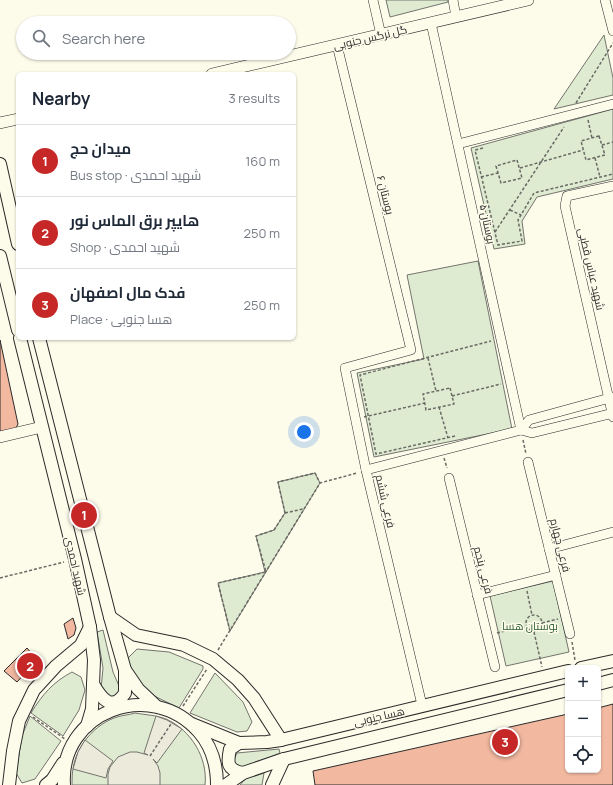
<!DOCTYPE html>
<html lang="en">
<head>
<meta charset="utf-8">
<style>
	body { margin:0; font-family:Manrope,Cairo,sans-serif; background:#f6f6f7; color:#1f2937 }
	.controls { position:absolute; right:12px; bottom:12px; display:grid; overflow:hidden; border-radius:6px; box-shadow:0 1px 3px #0004 }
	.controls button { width:36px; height:36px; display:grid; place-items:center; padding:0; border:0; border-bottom:1px solid #e0e1e3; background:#fff; color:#1f2937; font:20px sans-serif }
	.you { position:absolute; left:304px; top:432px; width:14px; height:14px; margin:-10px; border:3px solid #fff; border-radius:50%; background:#1a73e8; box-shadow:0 0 0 6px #1a73e833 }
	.badge { display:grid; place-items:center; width:26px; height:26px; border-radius:50%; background:#c62828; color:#fff; font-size:13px; font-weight:700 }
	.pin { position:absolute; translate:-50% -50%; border:2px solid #fff; box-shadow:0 1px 4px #0006 }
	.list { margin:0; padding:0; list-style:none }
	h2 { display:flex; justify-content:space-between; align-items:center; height:52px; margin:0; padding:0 16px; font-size:17px }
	h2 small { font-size:13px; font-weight:400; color:#747a83 }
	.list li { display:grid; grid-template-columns:26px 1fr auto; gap:12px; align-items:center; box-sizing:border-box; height:72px; padding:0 16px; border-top:1px solid #e0e1e3 }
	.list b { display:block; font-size:15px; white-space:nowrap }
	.list p { margin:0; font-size:13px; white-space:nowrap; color:#747a83 }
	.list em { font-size:13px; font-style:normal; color:#747a83 }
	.icon { flex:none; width:22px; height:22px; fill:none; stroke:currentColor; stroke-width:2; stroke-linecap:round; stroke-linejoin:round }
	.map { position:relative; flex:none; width:613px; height:785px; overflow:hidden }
	.search { position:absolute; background:#fff; box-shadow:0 1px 3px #0004; left:16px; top:16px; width:280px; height:44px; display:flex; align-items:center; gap:10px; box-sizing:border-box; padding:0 14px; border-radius:22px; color:#747a83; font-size:15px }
	.panel { position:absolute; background:#fff; box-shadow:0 1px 3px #0004; left:16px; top:72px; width:280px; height:268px; border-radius:6px }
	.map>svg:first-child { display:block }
</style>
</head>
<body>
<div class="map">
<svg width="613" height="785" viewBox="0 0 613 785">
	<rect width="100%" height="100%" fill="#fdfbea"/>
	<g fill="#deebd1" stroke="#74746e">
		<polygon points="386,0 448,0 448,2 390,17"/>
		<polygon points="604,35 613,78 613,95 554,109"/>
		<polygon points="613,109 613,179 537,197 522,221 525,244 494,249 471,148"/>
		<polygon points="478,261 512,429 374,457 357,373 424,359 407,275"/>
		<polygon points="315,473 320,483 230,631 218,583 265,572 256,536 274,530 285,513 278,482"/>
		<polygon points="553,581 569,652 506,666 490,596"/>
		<polygon points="103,630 113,672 119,686 120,691 112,698 101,689 103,668 97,632"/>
		<polygon points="137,649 169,652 203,666 203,669 179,708 148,693 130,671 128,658"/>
		<path d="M72,672L81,677L85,690L79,710L63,736L31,713C42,695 53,682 72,672Z"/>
		<polygon points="215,673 243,702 252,722 247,731 237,732 190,713"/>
		<path d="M135,713C146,715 156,715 166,719C191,730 208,758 205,785H72C72,780 72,774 73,769C76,746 95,724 117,717C123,715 129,715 135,713Z"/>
		<polygon points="30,716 61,741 35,779 22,783 16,773 22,736"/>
		<polygon points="279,749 280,753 241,768 233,762 237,753"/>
		<polygon points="264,773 262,785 240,785 245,779"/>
	</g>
	<g fill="#eceadb" stroke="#74746e">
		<polygon points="156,716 167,720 182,729 157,763 153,759 158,766 160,773 160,785 108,785 108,774 110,767 118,757 130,752 137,752 148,755 144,753"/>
		<polygon points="85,740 113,761 108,769 106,778 73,769 78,752"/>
	</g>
	<g fill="#f2b8a0" stroke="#2b2b2b">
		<polygon points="0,340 18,424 15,430 0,433"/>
		<polygon points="73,618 76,628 74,635 68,639 64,624"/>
		<polygon points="27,648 37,660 17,682 4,671"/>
		<polygon points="613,704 613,785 315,785 313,771 568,714 568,770 598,770 598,708"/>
	</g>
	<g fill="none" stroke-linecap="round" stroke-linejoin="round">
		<g stroke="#2b2b2b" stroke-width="10">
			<g id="minor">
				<polyline points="373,0 381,35"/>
				<polyline points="453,0 456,17"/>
				<polyline points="605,0 613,31"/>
				<polyline points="431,23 521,430"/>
				<polyline points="337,45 411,350 345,368 366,470 422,705"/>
				<polyline points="458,144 613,104"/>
				<polyline points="613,186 567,196 565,206 613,417"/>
				<polyline points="521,430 529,420 613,397"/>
				<polyline points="528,462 570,634"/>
				<polyline points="366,470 521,430 532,433 613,413"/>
				<polyline points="449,478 495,667"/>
				<polyline points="549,549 613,532"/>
				<polyline points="477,595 556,575"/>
			</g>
		</g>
		<g stroke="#2b2b2b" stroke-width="12">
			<g id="tertiary">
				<polyline points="212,74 528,0"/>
				<polyline points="0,123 18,119"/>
				<polyline points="0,437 42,427"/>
			</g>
		</g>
		<g stroke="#2b2b2b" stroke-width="14">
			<g id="secondary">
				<polyline points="0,164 18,244"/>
				<polyline points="0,256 18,330"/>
				<polyline points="20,338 75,559 90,627 94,660 92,709 87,726"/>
				<polyline points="39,338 110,617 125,670 138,689 155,705"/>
				<polyline points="110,617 136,635 184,645 213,659 238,680 254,698 281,740"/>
				<polyline points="581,668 613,661"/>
				<path d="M93,684C101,698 112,713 125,693V670"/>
				<polyline points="598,684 613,680"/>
				<polyline points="192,724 239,743 267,742 281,740 568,671"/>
				<path d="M239,743L230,749C227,763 227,770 243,773"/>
				<polyline points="9,785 13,751 19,721 34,690 56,666 81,645 90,627"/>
				<polyline points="46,785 52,780 63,763"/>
				<path d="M64,785C59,712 151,677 199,732C212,747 217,765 217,785"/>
				<polyline points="226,785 243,773 284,759 568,690"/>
				<polyline points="272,785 284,759"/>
			</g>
		</g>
		<g stroke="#6a6964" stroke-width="1.5" stroke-dasharray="3 2" stroke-linecap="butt">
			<polyline points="576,103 613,43"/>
			<polyline points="588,120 592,138"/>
			<polygon points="599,136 605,155 586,160 581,141"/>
			<polyline points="602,145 613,142"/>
			<polyline points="483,148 475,150 498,245 522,241 518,220 534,193 613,174"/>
			<polyline points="595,158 600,177"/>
			<polygon points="517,160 522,178 501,183 496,166"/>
			<polyline points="520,168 583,150"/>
			<polyline points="481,177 498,173"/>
			<polyline points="510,210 521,215"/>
			<polyline points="495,232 564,127"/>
			<polyline points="428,358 436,391"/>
			<polygon points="450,388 454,404 426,410 423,394"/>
			<polyline points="452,396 501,384"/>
			<polyline points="439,407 448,438"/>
			<polyline points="364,417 425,403"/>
			<polyline points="455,436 376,454 360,375 491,341"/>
			<polyline points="523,440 526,454"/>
			<polyline points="444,458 447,468"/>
			<polyline points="285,513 303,509"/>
			<polyline points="0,578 64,562"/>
			<polyline points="527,591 532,615"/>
			<circle cx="534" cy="623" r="8"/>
			<polyline points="542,623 558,619"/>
			<polyline points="230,631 218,583 266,572 256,536 274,530 285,513 278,482 315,473 320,483"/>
			<polyline points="534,632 542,667"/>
			<polyline points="497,633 526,626"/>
			<polyline points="572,642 575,660"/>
			<polyline points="218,650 320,483 357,473"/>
			<polyline points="183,706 207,669"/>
			<polyline points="33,717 65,739"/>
			<polyline points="150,756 171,724"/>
		</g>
		<use href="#minor" stroke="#fdfbea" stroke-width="9"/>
		<use href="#tertiary" stroke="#fdfbea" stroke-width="11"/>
		<use href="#secondary" stroke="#fdfbea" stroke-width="12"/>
	</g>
	<g text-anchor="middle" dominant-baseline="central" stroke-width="3" stroke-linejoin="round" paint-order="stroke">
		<g font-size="11" fill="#2b2b2b" stroke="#fdfbea">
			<text transform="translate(370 37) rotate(-13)">گل نرگس جنوبی</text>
			<text transform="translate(386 195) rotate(76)">بوستان ۶</text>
			<text transform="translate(488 224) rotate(78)">بوستان ۵</text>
			<text transform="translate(592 269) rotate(77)">شهید عباس قطبی</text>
			<text transform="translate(386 501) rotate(77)">فرعی ششم</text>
			<text transform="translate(561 545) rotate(76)">فرعی چهارم</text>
			<text transform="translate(76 566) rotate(77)">شهید احمدی</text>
			<text transform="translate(484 570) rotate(76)">فرعی پنجم</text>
			<text transform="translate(379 716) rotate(-13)">هسا جنوبی</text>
		</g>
		<g font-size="11" fill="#34623c" stroke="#fdfbea">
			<text x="530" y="625">بوستان هسا</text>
		</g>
	</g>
</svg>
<div class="controls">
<button>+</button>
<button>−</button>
<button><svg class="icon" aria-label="locate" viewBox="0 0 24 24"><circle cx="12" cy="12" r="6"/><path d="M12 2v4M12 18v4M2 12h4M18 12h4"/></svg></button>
</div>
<div class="you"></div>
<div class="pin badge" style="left:84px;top:515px">1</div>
<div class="pin badge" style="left:30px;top:666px">2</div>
<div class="pin badge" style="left:505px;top:742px">3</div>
<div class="search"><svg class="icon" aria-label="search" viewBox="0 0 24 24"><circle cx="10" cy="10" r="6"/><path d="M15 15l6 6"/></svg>Search here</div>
<section class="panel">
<h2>Nearby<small>3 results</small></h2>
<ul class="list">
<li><span class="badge">1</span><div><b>میدان حج</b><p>Bus stop · شهید احمدی</p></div><em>160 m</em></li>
<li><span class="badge">2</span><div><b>هایپر برق الماس نور</b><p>Shop · شهید احمدی</p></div><em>250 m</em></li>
<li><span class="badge">3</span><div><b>فدک مال اصفهان</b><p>Place · هسا جنوبی</p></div><em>250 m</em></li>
</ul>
</section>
</div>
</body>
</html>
